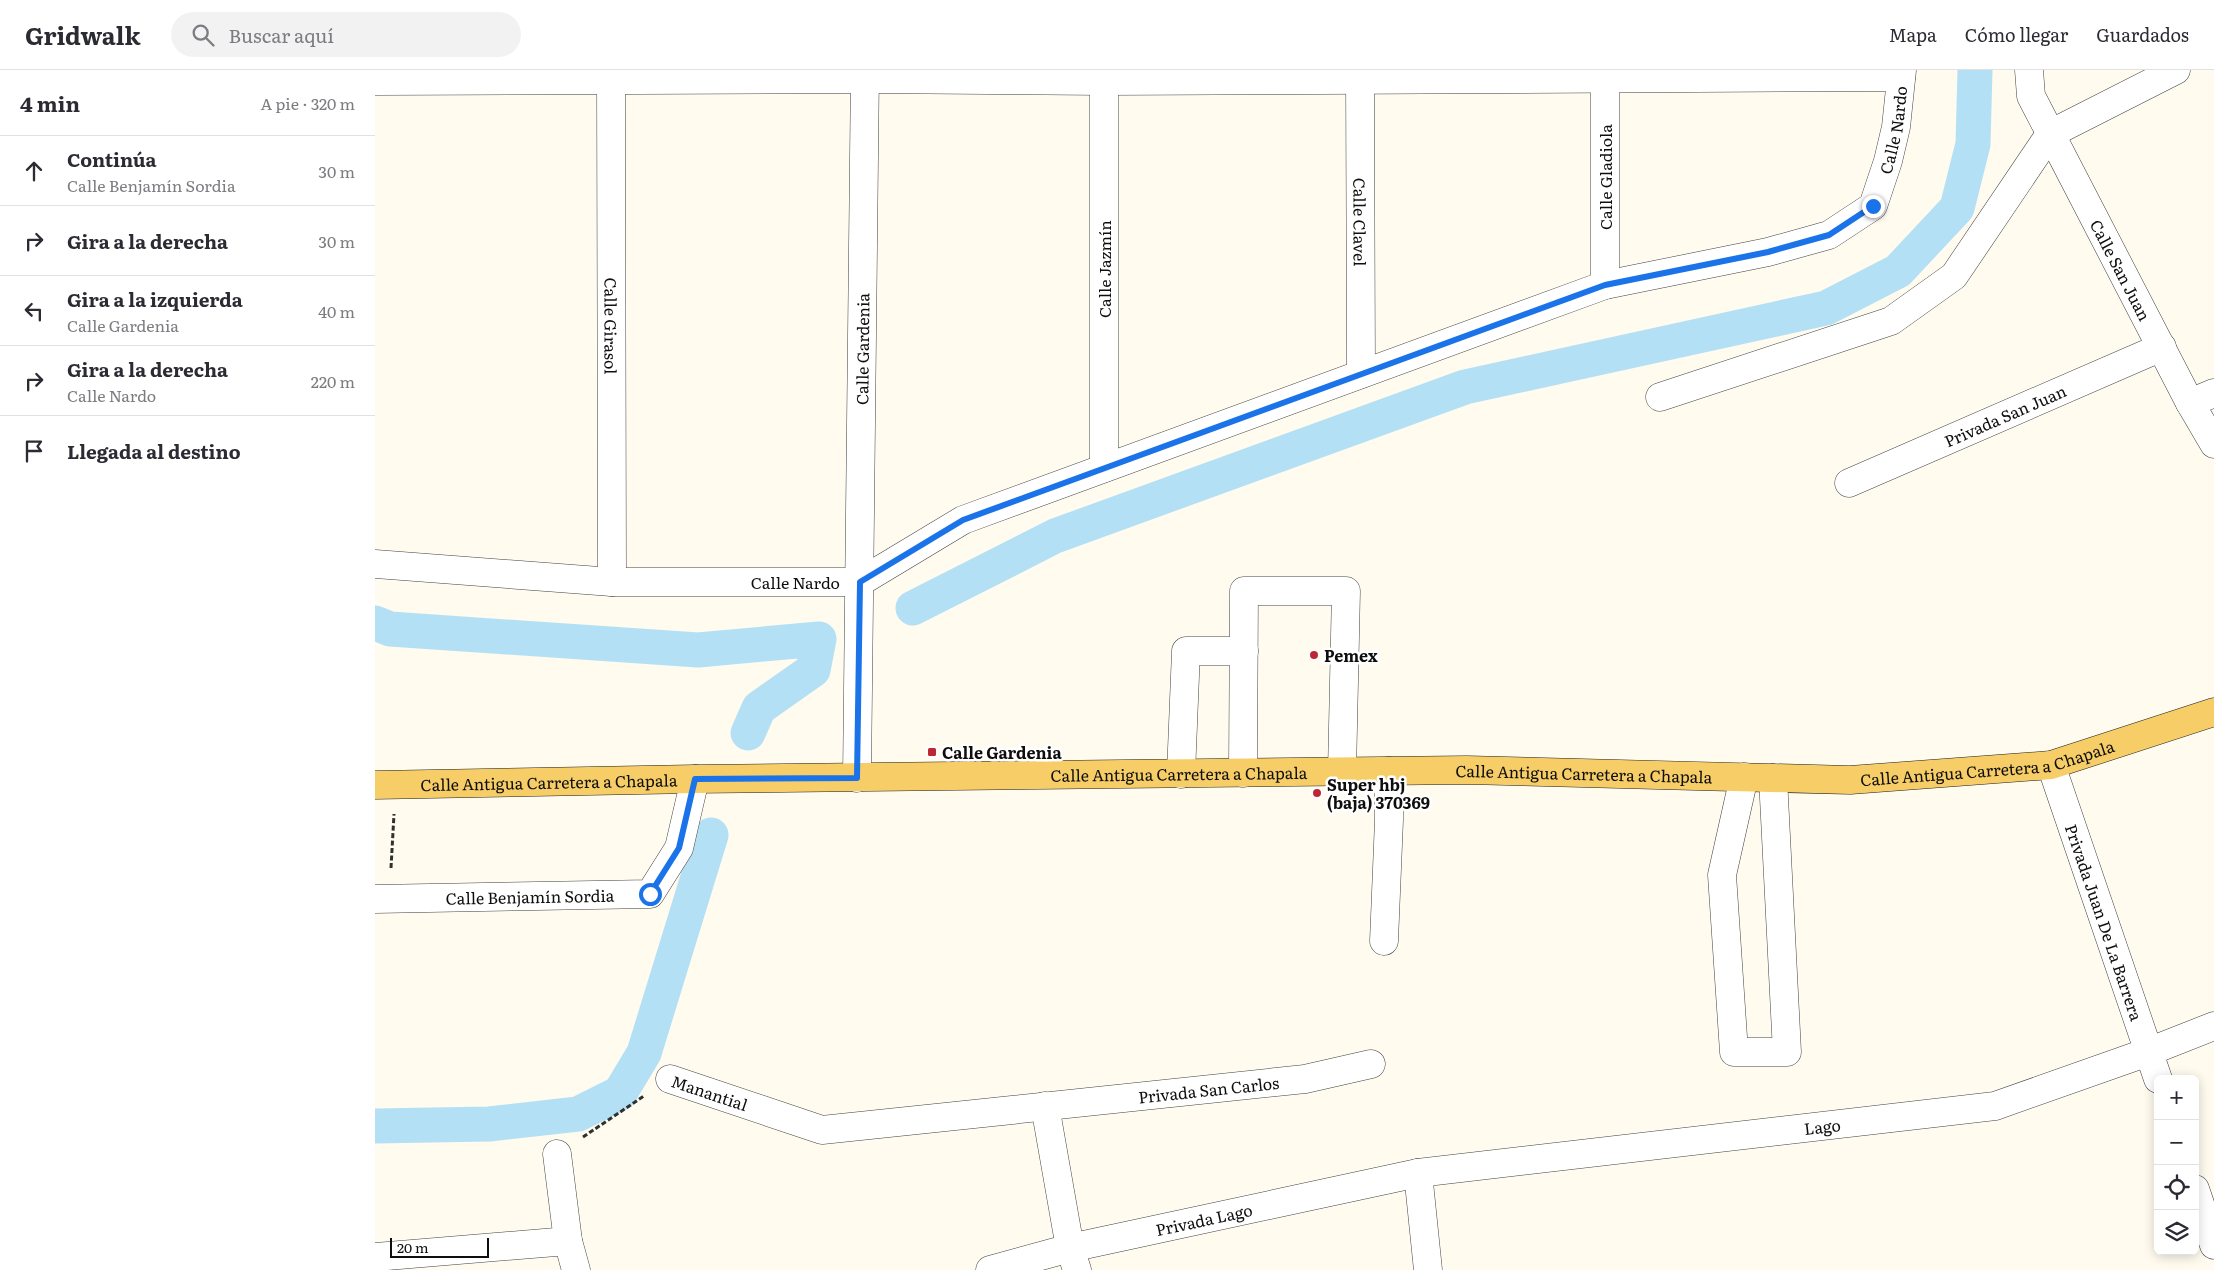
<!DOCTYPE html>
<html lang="es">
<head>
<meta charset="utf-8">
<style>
	body { margin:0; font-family:Literata,serif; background:#f2f2f3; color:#2b2b33 }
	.controls { position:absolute; right:15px; bottom:15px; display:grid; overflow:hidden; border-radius:8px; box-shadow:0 2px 12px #0003 }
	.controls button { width:45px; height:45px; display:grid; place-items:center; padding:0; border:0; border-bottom:1px solid #e1e1e2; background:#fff; color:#2b2b33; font:25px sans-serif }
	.scale { position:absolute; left:15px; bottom:12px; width:99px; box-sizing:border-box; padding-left:5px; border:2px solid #0e0e0e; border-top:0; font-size:14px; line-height:18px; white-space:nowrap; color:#0e0e0e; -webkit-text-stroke:4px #fff; paint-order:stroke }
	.stop { position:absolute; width:15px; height:15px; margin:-11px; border:4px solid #1a73e8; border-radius:50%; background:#fff }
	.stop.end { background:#1a73e8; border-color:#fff; box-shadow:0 1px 5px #0008 }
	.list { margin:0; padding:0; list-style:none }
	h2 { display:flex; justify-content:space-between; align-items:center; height:65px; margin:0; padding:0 20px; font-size:21px }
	h2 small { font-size:16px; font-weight:400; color:#7c7c81 }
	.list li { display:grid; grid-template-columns:32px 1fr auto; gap:15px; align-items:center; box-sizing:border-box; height:70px; padding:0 20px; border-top:1px solid #e1e1e2 }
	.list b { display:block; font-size:19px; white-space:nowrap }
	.list p { margin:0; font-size:16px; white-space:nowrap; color:#7c7c81 }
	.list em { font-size:16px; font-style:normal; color:#7c7c81 }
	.icon { flex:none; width:28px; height:28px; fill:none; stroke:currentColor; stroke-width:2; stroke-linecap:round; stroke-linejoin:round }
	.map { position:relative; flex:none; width:1839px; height:1200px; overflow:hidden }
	header { display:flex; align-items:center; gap:30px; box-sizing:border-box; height:70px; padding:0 25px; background:#fff; border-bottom:1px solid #e1e1e2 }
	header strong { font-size:24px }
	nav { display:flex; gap:28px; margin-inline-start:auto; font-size:18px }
	.search { width:350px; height:45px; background:#f2f2f3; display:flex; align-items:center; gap:12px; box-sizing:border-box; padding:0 18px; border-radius:28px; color:#7c7c81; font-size:19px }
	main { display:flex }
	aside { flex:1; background:#fff }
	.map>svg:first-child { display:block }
</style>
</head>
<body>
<header>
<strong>Gridwalk</strong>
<div class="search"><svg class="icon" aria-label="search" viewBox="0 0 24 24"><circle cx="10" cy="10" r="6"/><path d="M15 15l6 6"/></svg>Buscar aquí</div>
<nav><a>Mapa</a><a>Cómo llegar</a><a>Guardados</a></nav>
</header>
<main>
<aside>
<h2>4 min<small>A pie · 320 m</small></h2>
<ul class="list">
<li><svg class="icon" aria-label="ahead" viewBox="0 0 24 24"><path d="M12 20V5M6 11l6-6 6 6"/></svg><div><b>Continúa</b><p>Calle Benjamín Sordia</p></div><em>30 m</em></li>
<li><svg class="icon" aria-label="right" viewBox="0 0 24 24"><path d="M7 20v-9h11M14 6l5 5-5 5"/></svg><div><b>Gira a la derecha</b></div><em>30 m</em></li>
<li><svg class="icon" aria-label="left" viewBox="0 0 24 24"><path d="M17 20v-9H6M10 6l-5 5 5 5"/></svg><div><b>Gira a la izquierda</b><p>Calle Gardenia</p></div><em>40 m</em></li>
<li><svg class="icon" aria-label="right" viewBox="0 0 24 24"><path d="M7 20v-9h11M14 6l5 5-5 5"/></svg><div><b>Gira a la derecha</b><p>Calle Nardo</p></div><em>220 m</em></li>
<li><svg class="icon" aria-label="arrive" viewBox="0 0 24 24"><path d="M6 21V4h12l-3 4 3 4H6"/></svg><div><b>Llegada al destino</b></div></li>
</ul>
</aside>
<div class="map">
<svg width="1839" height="1200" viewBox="0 0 1839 1200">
	<rect width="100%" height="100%" fill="#fffbef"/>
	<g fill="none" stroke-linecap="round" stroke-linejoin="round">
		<g stroke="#b4e0f5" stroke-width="35">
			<polyline points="538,538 680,466 1090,317 1451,238 1523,201 1582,138 1598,74 1600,0"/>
			<polyline points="0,553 15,559 323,580 444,569 438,600 384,638 373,663"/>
			<polyline points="0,1056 114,1054 203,1044 245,1023 269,983 336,765"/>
		</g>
		<g stroke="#414141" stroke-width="29">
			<g id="minor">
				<path id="s1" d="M236,0L237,512"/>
				<polyline points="729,0 729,398"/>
				<path id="s2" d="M985,0L986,304"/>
				<path id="s3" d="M1654,0L1656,26L1815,333L1839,374"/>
				<polyline points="0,11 490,9 728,11 1526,7"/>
				<polyline points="1230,215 1230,0"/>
				<polyline points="1285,327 1516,251 1579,206 1675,64 1801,0"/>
				<polyline points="1815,333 1839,323"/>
				<path id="s4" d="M1474,413L1787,277"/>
				<path id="s5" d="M0,494L237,512H485L588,450L1230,215L1393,182L1454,165L1498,136L1513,91L1521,57L1527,0"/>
				<path id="s6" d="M1676,695L1783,1009"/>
				<polyline points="868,703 869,521 971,521 967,702"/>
				<polyline points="806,704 811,581 869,581"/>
				<polyline points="1369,707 1347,805 1359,982 1412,982 1398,708"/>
				<path id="s7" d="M482,708L490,0"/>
				<path id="s8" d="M0,829L275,824L304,778L320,709"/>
				<polyline points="1009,871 1014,750 1014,701"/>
				<path id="s9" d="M295,1009L447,1060L930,1009L996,994"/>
				<polyline points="670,1036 695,1178 702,1200"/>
				<polyline points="182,1084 193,1171 201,1200"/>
				<polyline points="1043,1103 1053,1200"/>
				<polyline points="1820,1119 1839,1175"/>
				<polyline points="0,1187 193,1171"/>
				<path id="s10" d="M615,1200L695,1178L1043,1103L1620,1036L1773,982L1839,956"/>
			</g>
		</g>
		<g stroke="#1f1f1f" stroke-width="29">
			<g id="major">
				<path id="s11" d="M0,715L320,709L1092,700L1475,710L1676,695L1839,642"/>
			</g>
		</g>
		<g stroke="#303030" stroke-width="3" stroke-dasharray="5 2.5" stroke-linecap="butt">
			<polyline points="16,798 19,744"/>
			<polyline points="208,1067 269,1026"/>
		</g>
		<use href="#minor" stroke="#fff" stroke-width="28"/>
		<use href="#major" stroke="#f6cd67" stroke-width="28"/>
	</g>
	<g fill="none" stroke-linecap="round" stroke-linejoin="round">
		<polyline stroke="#1a73e8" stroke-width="6" points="275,824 304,778 320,709 482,708 485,512 588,450 1230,215 1393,182 1454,165 1498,136"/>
	</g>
	<g fill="#bc2735" stroke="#fff" stroke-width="2">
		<circle cx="939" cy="585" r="5"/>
		<rect x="552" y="677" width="10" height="10" rx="2.5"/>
		<circle cx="942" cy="723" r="5"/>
	</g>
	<g text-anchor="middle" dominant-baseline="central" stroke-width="5" stroke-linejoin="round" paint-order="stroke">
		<g font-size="16" fill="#0e0e0e" stroke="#fff">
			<text stroke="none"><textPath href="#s5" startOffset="1651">Calle Nardo</textPath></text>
			<text transform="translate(1230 107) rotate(-90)">Calle Gladiola</text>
			<text stroke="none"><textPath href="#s2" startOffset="152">Calle Clavel</textPath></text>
			<text transform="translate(729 199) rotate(-90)">Calle Jazmín</text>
			<text stroke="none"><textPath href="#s3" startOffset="222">Calle San Juan</textPath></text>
			<text stroke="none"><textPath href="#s1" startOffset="256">Calle Girasol</textPath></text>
			<text stroke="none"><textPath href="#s7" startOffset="429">Calle Gardenia</textPath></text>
			<text stroke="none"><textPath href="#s4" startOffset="170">Privada San Juan</textPath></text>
			<text stroke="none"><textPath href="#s5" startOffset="421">Calle Nardo</textPath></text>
			<text stroke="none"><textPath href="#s11" startOffset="1614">Calle Antigua Carretera a Chapala</textPath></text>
			<text stroke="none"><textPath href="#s11" startOffset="1209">Calle Antigua Carretera a Chapala</textPath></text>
			<text stroke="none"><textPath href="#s11" startOffset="804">Calle Antigua Carretera a Chapala</textPath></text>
			<text stroke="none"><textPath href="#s11" startOffset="174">Calle Antigua Carretera a Chapala</textPath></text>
			<text stroke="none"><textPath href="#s8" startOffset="155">Calle Benjamín Sordia</textPath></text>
			<text stroke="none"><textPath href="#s6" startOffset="166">Privada Juan De La Barrera</textPath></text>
			<text stroke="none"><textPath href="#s9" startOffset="549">Privada San Carlos</textPath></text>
			<text stroke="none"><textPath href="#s9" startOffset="42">Manantial</textPath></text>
			<text stroke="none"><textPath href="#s10" startOffset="846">Lago</textPath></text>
			<text stroke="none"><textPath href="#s10" startOffset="220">Privada Lago</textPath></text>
		</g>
		<g font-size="16" font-weight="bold" fill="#0e0e0e" stroke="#fff" text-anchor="start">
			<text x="949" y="585">Pemex</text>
			<text x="567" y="682">Calle Gardenia</text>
			<text x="952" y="714">Super hbj<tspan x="952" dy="18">(baja) 370369</tspan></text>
		</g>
	</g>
</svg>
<div class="controls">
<button>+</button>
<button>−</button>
<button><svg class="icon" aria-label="locate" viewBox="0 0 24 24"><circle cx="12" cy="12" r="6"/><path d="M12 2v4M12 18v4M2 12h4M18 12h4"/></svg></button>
<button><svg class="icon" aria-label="layers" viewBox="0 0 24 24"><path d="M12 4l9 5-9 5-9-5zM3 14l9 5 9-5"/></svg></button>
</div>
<div class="scale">20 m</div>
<div class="stop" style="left:275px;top:824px"></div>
<div class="stop end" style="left:1498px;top:136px"></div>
</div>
</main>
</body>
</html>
